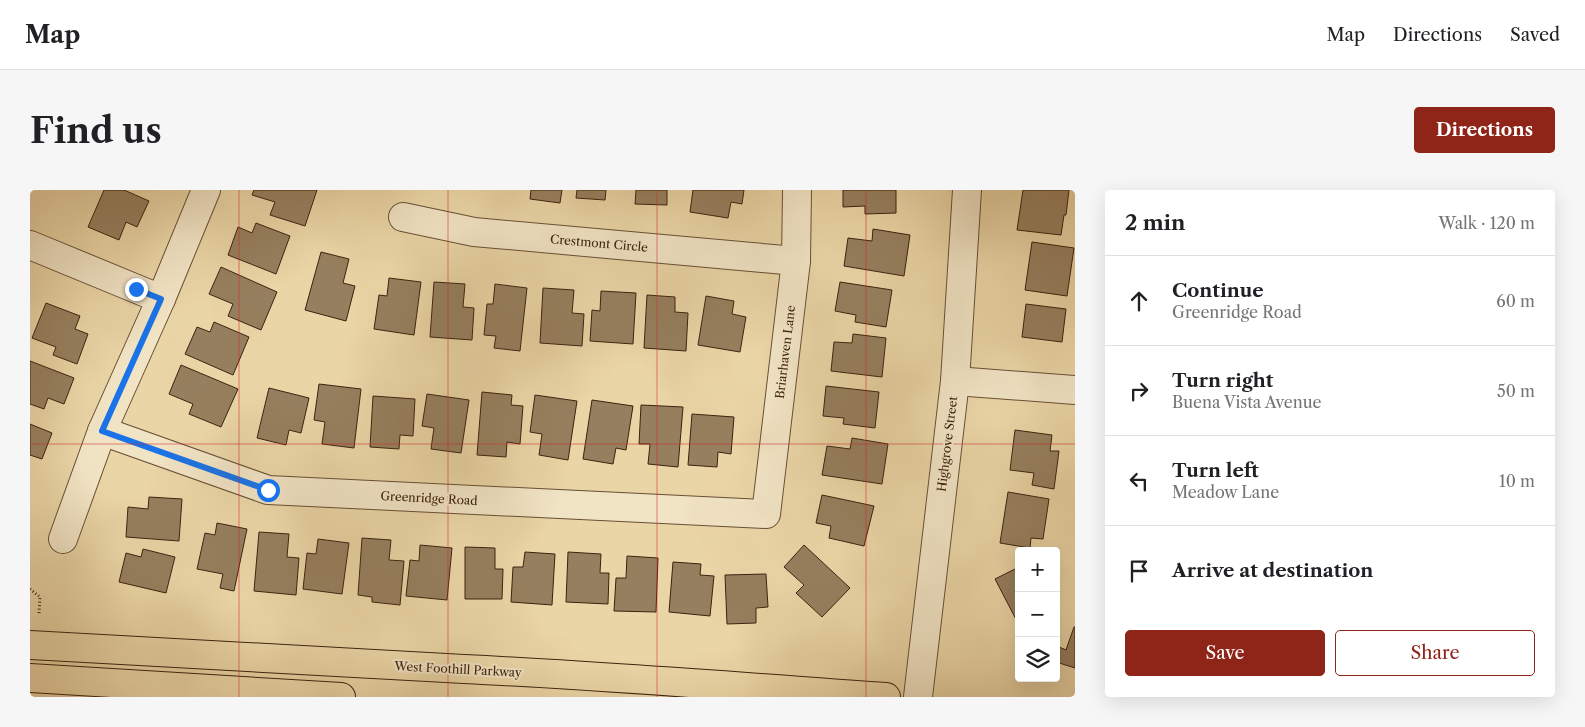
<!DOCTYPE html>
<html lang="en">
<head>
<meta charset="utf-8">
<style>
	body { margin:0; font-family:"Libre Caslon Text",serif; background:#f6f6f6; color:#202124 }
	.controls { position:absolute; right:15px; bottom:15px; display:grid; overflow:hidden; border-radius:5px; box-shadow:0 5px 20px #0002 }
	.controls button { width:45px; height:45px; display:grid; place-items:center; padding:0; border:0; border-bottom:1px solid #e0e0e0; background:#fff; color:#202124; font:25px sans-serif }
	.stop { position:absolute; width:15px; height:15px; margin:-11px; border:4px solid #1a73e8; border-radius:50%; background:#fff }
	.stop.end { background:#1a73e8; border-color:#fff; box-shadow:0 1px 5px #0008 }
	.list { margin:0; padding:0; list-style:none }
	h2 { display:flex; justify-content:space-between; align-items:center; height:65px; margin:0; padding:0 20px; font-size:21px }
	h2 small { font-size:16px; font-weight:400; color:#757577 }
	.list li { display:grid; grid-template-columns:32px 1fr auto; gap:15px; align-items:center; box-sizing:border-box; height:90px; padding:0 20px; border-top:1px solid #e0e0e0 }
	.list b { display:block; font-size:19px; white-space:nowrap }
	.list p { margin:0; font-size:16px; white-space:nowrap; color:#757577 }
	.list em { font-size:16px; font-style:normal; color:#757577 }
	.actions { display:flex; gap:10px; padding:15px 20px }
	.actions a { flex:1; padding:11px 0; border:1px solid #8f2418; border-radius:5px; text-align:center; font-size:18px; color:#8f2418 }
	.actions .main { background:#8f2418; color:#fff }
	.icon { flex:none; width:28px; height:28px; fill:none; stroke:currentColor; stroke-width:2; stroke-linecap:round; stroke-linejoin:round }
	.map { position:relative; flex:none; width:1045px; height:507px; overflow:hidden; border-radius:5px }
	header { display:flex; align-items:center; gap:30px; box-sizing:border-box; height:70px; padding:0 25px; background:#fff; border-bottom:1px solid #e0e0e0 }
	header strong { font-size:24px }
	nav { display:flex; gap:28px; margin-inline-start:auto; font-size:18px }
	.intro { display:flex; align-items:center; justify-content:space-between; box-sizing:border-box; height:120px; padding:0 30px }
	h1 { margin:0; font-size:35px }
	.button { padding:12px 22px; border-radius:5px; background:#8f2418; color:#fff; font-size:18px; font-weight:700 }
	main { display:flex; gap:30px; padding:0 30px }
	aside { flex:1; background:#fff; border-radius:5px; box-shadow:0 5px 20px #0002 }
	.map>svg:first-child { display:block }
</style>
</head>
<body>
<header>
<strong>Map</strong>
<nav><a>Map</a><a>Directions</a><a>Saved</a></nav>
</header>
<div class="intro"><h1>Find us</h1><a class="button">Directions</a></div>
<main>
<div class="map">
<svg width="1045" height="507" viewBox="0 0 1045 507">
	<rect width="100%" height="100%" fill="#ead5a6"/>
	<filter id="stains"><feTurbulence type="fractalNoise" baseFrequency=".004" numOctaves="4"/><feColorMatrix values="0 0 0 0 .2 0 0 0 0 .09 0 0 0 0 .02 0 0 0 .5 -.17"/></filter>
	<radialGradient id="worn" r=".72"><stop offset=".6" stop-color="#630" stop-opacity="0"/><stop offset="1" stop-color="#630" stop-opacity=".3"/></radialGradient>
	<g fill="#967f5e" stroke="#3c220f">
		<polygon points="74,0 94,0 119,11 107,37 96,32 89,50 58,37"/>
		<polygon points="224,0 287,0 275,36 240,25 245,12 222,5"/>
		<polygon points="501,0 532,0 530,13 500,9"/>
		<polygon points="547,0 576,0 575,10 546,8"/>
		<polygon points="606,0 637,0 637,15 605,14"/>
		<polygon points="663,0 714,0 712,14 701,12 698,28 660,22"/>
		<polygon points="813,0 866,0 866,23 835,24 835,16 813,17"/>
		<polygon points="993,0 1039,0 1036,25 1034,25 1031,45 987,40"/>
		<polygon points="226,33 260,46 246,84 198,65 208,37 222,43"/>
		<polygon points="843,39 880,45 874,86 814,76 818,48 842,51"/>
		<polygon points="1002,52 1044,58 1037,106 995,100"/>
		<polygon points="291,62 319,69 313,93 325,96 316,131 275,120"/>
		<polygon points="191,77 247,102 231,140 198,126 203,114 179,104"/>
		<polygon points="359,88 391,92 384,145 344,139 349,105 357,106"/>
		<polygon points="404,92 435,94 433,117 444,118 442,150 400,147"/>
		<polygon points="810,92 862,100 856,137 825,132 826,125 805,121"/>
		<polygon points="465,94 497,98 490,161 464,158 466,146 454,145 457,114 463,114"/>
		<polygon points="513,98 544,100 542,123 554,124 552,156 510,153"/>
		<polygon points="571,101 606,103 603,154 560,151 562,120 570,121"/>
		<polygon points="617,105 645,107 645,122 658,123 656,161 614,158"/>
		<polygon points="676,106 704,111 702,124 716,127 710,162 668,155"/>
		<polygon points="16,113 50,126 45,139 58,144 47,174 23,165 26,157 2,148"/>
		<polygon points="996,114 1036,119 1032,152 992,147"/>
		<polygon points="184,132 219,147 203,185 155,164 167,137 180,142"/>
		<polygon points="823,144 856,148 852,187 801,181 804,152 822,153"/>
		<polygon points="0,171 44,188 34,214 18,208 14,219 0,214"/>
		<polygon points="151,175 208,199 191,237 159,224 163,214 139,204"/>
		<polygon points="289,194 331,199 324,258 292,254 295,232 284,230"/>
		<polygon points="796,196 849,202 845,238 813,234 814,228 793,226"/>
		<polygon points="239,198 279,208 271,243 259,240 256,255 227,248"/>
		<polygon points="452,202 482,205 481,215 493,216 490,254 477,252 476,267 447,265"/>
		<polygon points="397,204 439,210 431,263 401,259 404,238 392,236"/>
		<polygon points="505,205 547,211 538,270 509,265 512,244 500,242"/>
		<polygon points="343,206 385,209 383,246 370,245 369,259 340,257"/>
		<polygon points="562,210 603,216 596,260 586,258 583,274 553,269"/>
		<polygon points="611,215 653,217 648,277 618,274 620,254 609,254"/>
		<polygon points="662,224 704,227 701,264 688,262 687,277 658,275"/>
		<polygon points="0,234 22,243 12,269 0,265"/>
		<polygon points="985,240 1022,245 1020,261 1029,261 1024,299 1002,295 1004,283 980,280"/>
		<polygon points="822,248 858,254 852,294 792,285 797,256 820,259"/>
		<polygon points="978,302 1019,309 1013,349 1001,348 1000,358 970,353"/>
		<polygon points="792,305 844,316 834,356 799,348 801,336 786,333"/>
		<polygon points="119,307 152,309 149,351 96,347 98,317 118,319"/>
		<polygon points="187,333 217,339 204,401 190,398 193,384 167,379 175,343 185,345"/>
		<polygon points="229,342 259,344 257,367 269,368 266,405 224,401"/>
		<polygon points="332,348 361,350 359,370 374,371 370,415 342,412 342,407 328,405"/>
		<polygon points="288,349 319,353 312,404 273,399 277,363 286,364"/>
		<polygon points="390,355 422,358 417,410 376,406 380,370 389,371"/>
		<polygon points="774,355 820,398 792,427 766,403 774,395 754,377"/>
		<polygon points="435,357 465,358 465,379 473,379 472,409 435,409"/>
		<polygon points="113,359 145,367 136,403 89,392 96,363 111,367"/>
		<polygon points="495,362 525,364 522,415 481,412 483,377 493,377"/>
		<polygon points="538,362 571,364 570,383 579,383 578,414 536,412"/>
		<polygon points="597,366 628,368 626,422 584,421 586,388 596,388"/>
		<polygon points="643,372 671,374 670,385 684,386 680,426 639,422"/>
		<polygon points="989,377 989,435 965,389"/>
		<polygon points="736,384 738,417 726,418 726,433 697,434 695,385"/>
		<polygon points="1044,437 1045,437 1045,478 1026,472 1026,465 1029,457 1036,460"/>
	</g>
	<g fill="none" stroke-linecap="round" stroke-linejoin="round">
		<g stroke="#684f35" stroke-width="30">
			<g id="minor">
				<polyline points="373,27 444,42 766,71"/>
				<polyline points="0,55 131,109"/>
				<polyline points="925,191 1045,200"/>
				<polyline points="72,241 238,300 736,324 766,71 767,0"/>
				<polyline points="33,349 72,241 131,109 176,0"/>
				<polyline points="888,507 925,191 937,0"/>
			</g>
		</g>
		<g stroke="#3c220f" stroke-width="30">
			<g id="major">
				<path d="M0,455C145,464 290,470 434,479C575,486 715,497 856,507"/>
				<polyline points="0,488 311,507"/>
			</g>
		</g>
		<polyline stroke="#3c220f" stroke-width="3" stroke-dasharray="1 2.5" stroke-linecap="butt" points="0,399 10,407 9,424"/>
		<use href="#minor" stroke="#f1e4c5" stroke-width="28"/>
		<use href="#major" stroke="#ead5a6" stroke-width="28"/>
	</g>
	<g fill="none" stroke-linecap="round" stroke-linejoin="round">
		<polyline stroke="#1a73e8" stroke-width="6" points="106,99 131,109 72,241 238,300"/>
	</g>
	<path fill="none" stroke="#d62828" stroke-width="1" stroke-opacity="0.55" d="M209,0V507M418,0V507M627,0V507M836,0V507M0,254H1045"/>
	<g text-anchor="middle" dominant-baseline="central" stroke-width="4" stroke-linejoin="round" paint-order="stroke">
		<g font-size="12" fill="#3c220f" stroke="#f1e4c5">
			<text transform="translate(569 53) rotate(5)">Crestmont Circle</text>
			<text transform="translate(755 162) rotate(-83)">Briarhaven Lane</text>
			<text transform="translate(917 254) rotate(-83)">Highgrove Street</text>
			<text transform="translate(399 308) rotate(3)">Greenridge Road</text>
			<text transform="translate(428 479) rotate(3)">West Foothill Parkway</text>
		</g>
	</g>
	<rect width="100%" height="100%" filter="url(#stains)"/>
	<rect width="100%" height="100%" fill="url(#worn)"/>
</svg>
<div class="controls">
<button>+</button>
<button>−</button>
<button><svg class="icon" aria-label="layers" viewBox="0 0 24 24"><path d="M12 4l9 5-9 5-9-5zM3 14l9 5 9-5"/></svg></button>
</div>
<div class="stop" style="left:238px;top:300px"></div>
<div class="stop end" style="left:106px;top:99px"></div>
</div>
<aside>
<h2>2 min<small>Walk · 120 m</small></h2>
<ul class="list">
<li><svg class="icon" aria-label="ahead" viewBox="0 0 24 24"><path d="M12 20V5M6 11l6-6 6 6"/></svg><div><b>Continue</b><p>Greenridge Road</p></div><em>60 m</em></li>
<li><svg class="icon" aria-label="right" viewBox="0 0 24 24"><path d="M7 20v-9h11M14 6l5 5-5 5"/></svg><div><b>Turn right</b><p>Buena Vista Avenue</p></div><em>50 m</em></li>
<li><svg class="icon" aria-label="left" viewBox="0 0 24 24"><path d="M17 20v-9H6M10 6l-5 5 5 5"/></svg><div><b>Turn left</b><p>Meadow Lane</p></div><em>10 m</em></li>
<li><svg class="icon" aria-label="arrive" viewBox="0 0 24 24"><path d="M6 21V4h12l-3 4 3 4H6"/></svg><div><b>Arrive at destination</b></div></li>
</ul>
<div class="actions"><a class="main">Save</a><a>Share</a></div>
</aside>
</main>
</body>
</html>
